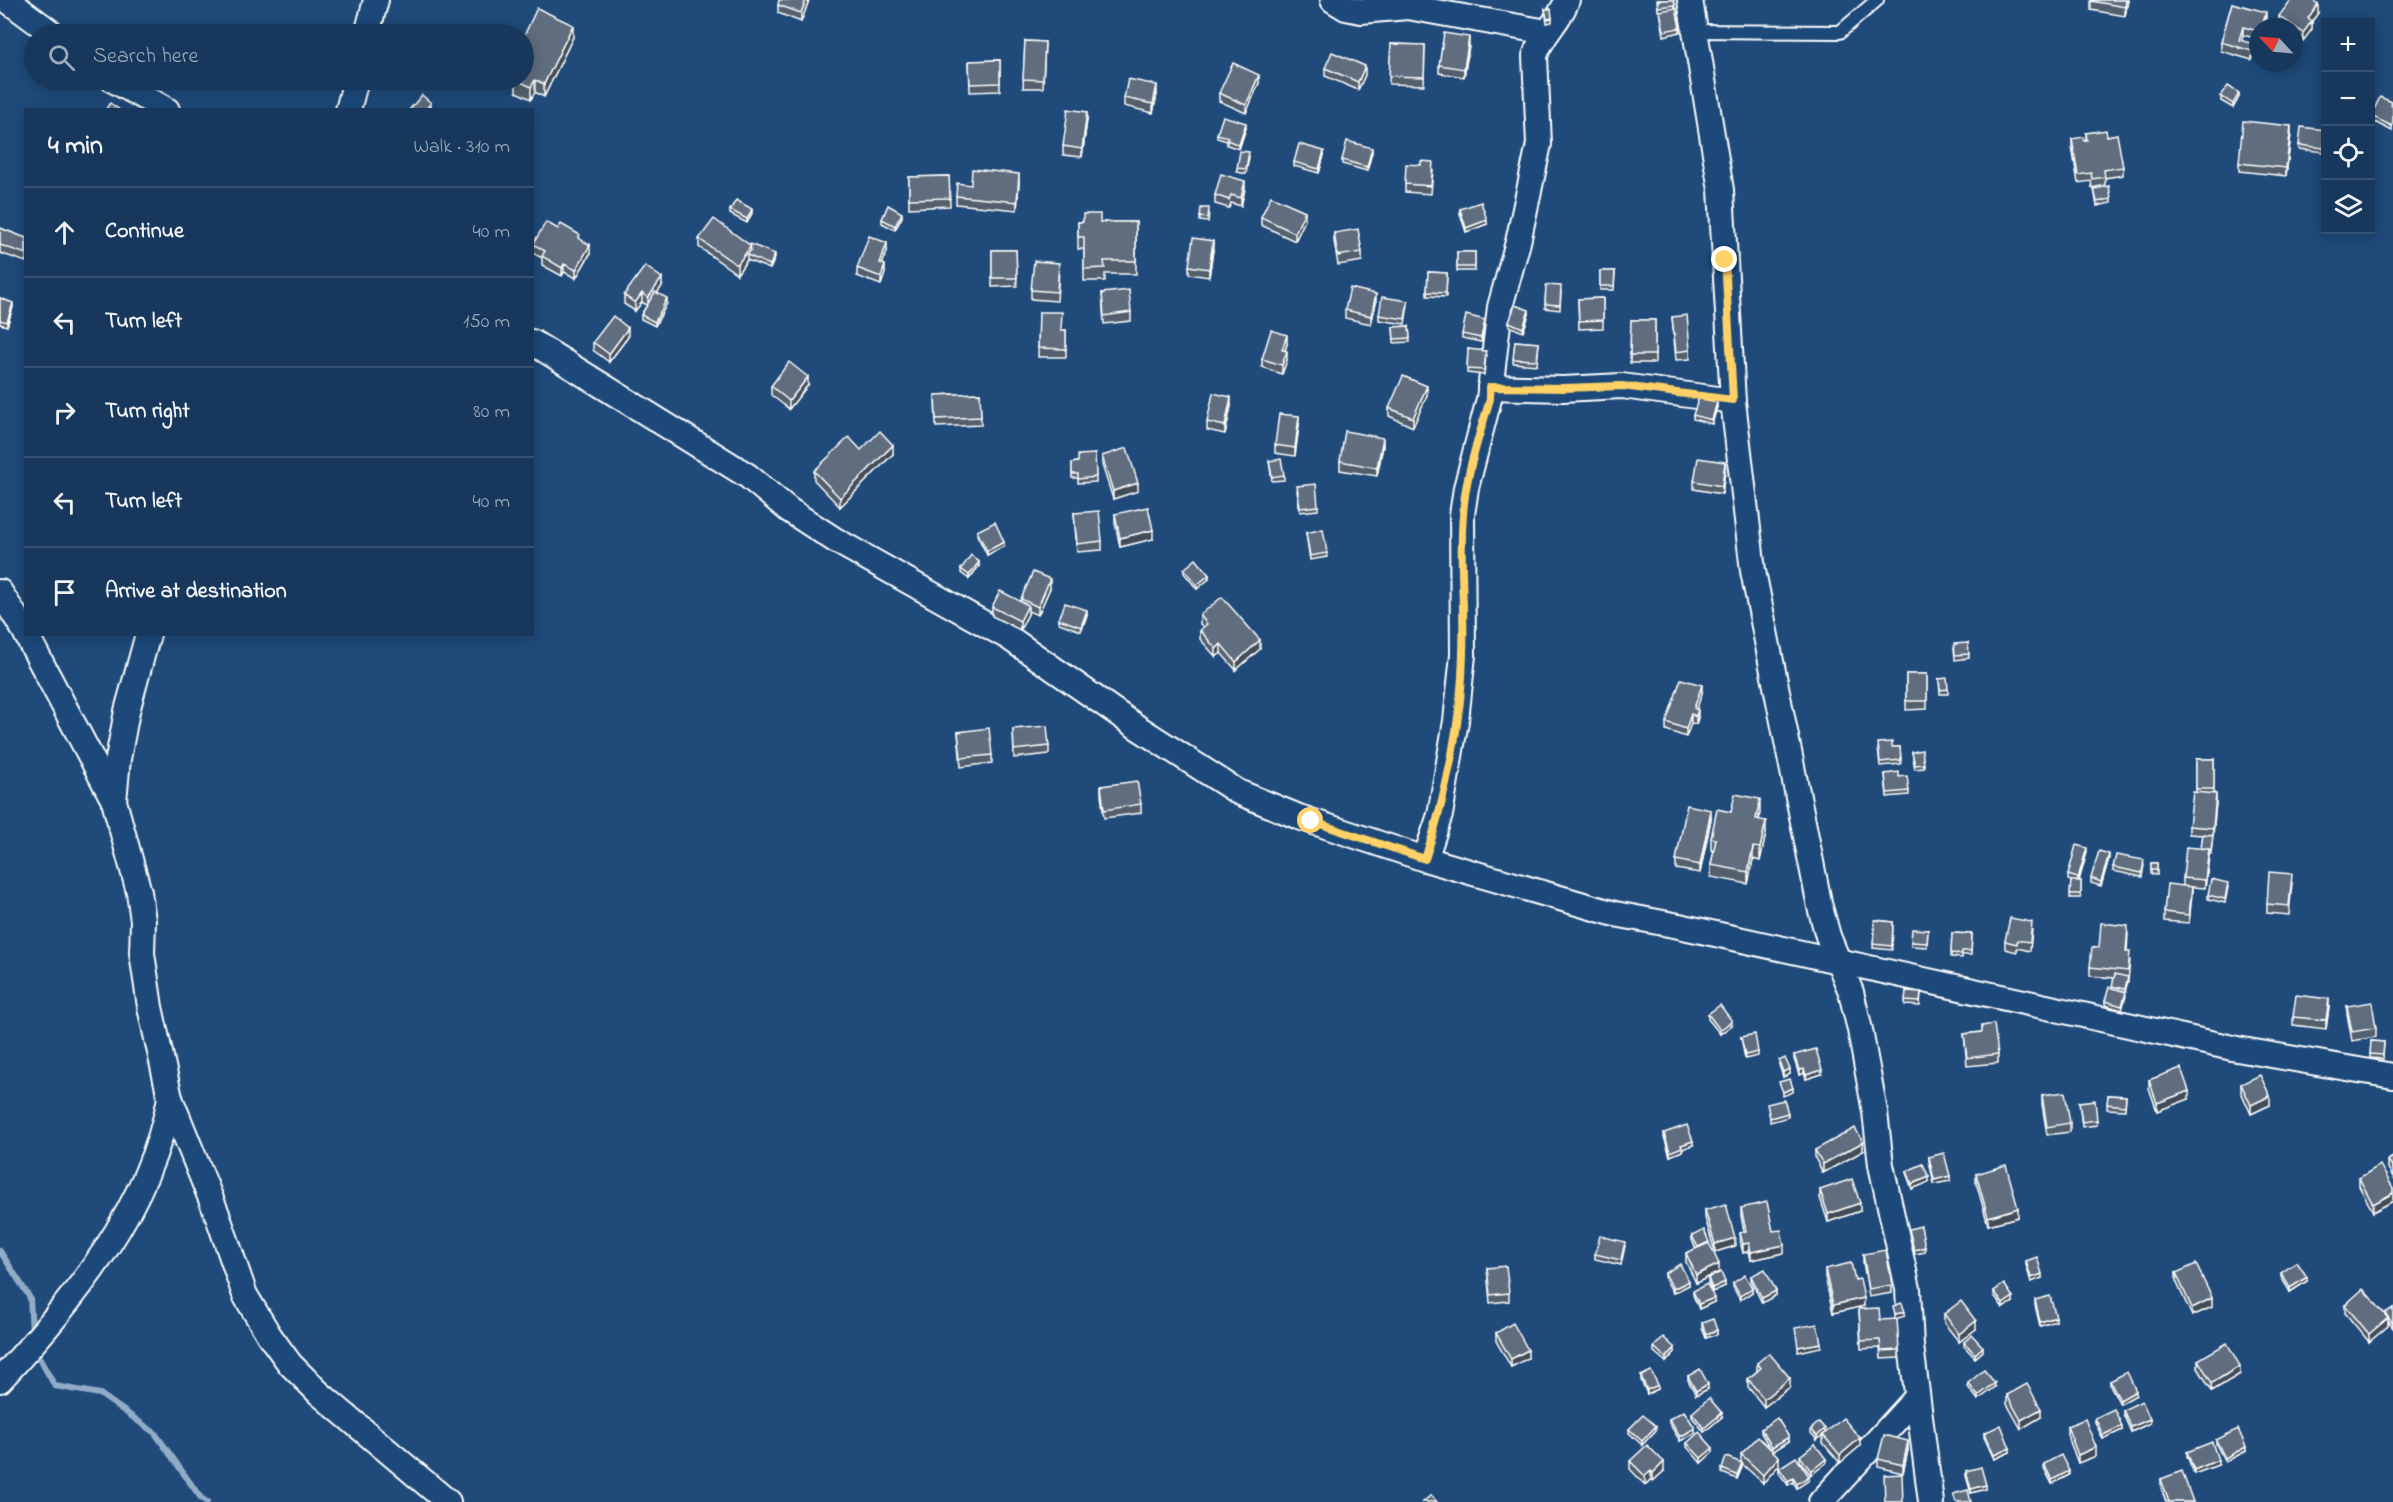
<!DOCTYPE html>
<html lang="en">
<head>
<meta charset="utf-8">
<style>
	body { margin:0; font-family:"Indie Flower",sans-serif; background:#203f62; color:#f1f3f6 }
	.controls { position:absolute; right:18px; top:18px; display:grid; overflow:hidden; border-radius:0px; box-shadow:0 3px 15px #0003 }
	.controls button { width:54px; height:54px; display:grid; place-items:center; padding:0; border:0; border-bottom:2px solid #365272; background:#17385c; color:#f1f3f6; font:30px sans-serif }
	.compass { position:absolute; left:2249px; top:18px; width:54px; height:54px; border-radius:50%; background:#17385c; box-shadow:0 3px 15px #0003; rotate:296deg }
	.stop { position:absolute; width:18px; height:18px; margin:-14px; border:4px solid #ffd166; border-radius:50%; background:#fff }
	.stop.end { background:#ffd166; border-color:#fff; box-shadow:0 2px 6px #0008 }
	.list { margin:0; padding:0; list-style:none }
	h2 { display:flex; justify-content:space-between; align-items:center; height:78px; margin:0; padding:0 24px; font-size:26px }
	h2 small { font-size:20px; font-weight:400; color:#9eacbb }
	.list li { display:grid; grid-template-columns:39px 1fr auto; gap:18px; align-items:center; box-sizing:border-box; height:90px; padding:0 24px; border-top:2px solid #365272 }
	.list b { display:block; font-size:22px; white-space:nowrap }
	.list em { font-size:20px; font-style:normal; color:#9eacbb }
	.icon { flex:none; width:33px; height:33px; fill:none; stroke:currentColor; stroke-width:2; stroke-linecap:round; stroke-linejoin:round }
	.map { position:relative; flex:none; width:2393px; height:1502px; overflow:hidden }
	.search { position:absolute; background:#17385c; box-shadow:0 3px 15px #0003; left:24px; top:24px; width:510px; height:66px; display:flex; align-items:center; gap:15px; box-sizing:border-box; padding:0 21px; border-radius:33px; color:#9eacbb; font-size:22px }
	.panel { position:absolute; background:#17385c; box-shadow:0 3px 15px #0003; left:24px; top:108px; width:510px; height:528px; border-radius:0px }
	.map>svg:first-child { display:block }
</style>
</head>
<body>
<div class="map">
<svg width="2393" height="1502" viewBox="0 0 2393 1502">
	<rect width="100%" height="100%" fill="#1f4a7a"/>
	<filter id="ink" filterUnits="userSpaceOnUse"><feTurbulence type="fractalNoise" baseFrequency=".0167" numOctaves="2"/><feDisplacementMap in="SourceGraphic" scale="12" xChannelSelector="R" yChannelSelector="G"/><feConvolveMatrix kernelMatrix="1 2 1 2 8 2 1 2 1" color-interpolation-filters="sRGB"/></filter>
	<g filter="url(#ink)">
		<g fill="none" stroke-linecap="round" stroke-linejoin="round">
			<g stroke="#92acc8" stroke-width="6">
				<polyline points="0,1251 30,1298 32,1333"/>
				<polyline points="34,1349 55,1386 100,1394 155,1433 201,1498 207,1502"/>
			</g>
			<g stroke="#fff" stroke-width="16">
				<polyline id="service" points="1695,31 1840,32 1877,0"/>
			</g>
			<g stroke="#fff" stroke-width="28">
				<g id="minor">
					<polyline points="7,0 53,34"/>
					<polyline points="1333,0 1346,8 1361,11 1408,7 1547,32"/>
					<polyline points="1690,0 1721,190 1733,401 1753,571 1820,907 1828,936 1851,992 1860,1030 1875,1112 1881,1165 1908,1289 1911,1346 1931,1502"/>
					<polyline points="367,34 376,0"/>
					<polyline points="113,80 167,110"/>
					<polyline points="348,110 356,80"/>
					<polyline points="532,342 748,476 789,510 835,540 1008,637 1137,727 1238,792 1299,817 1425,859 1615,914 1679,926 2237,1049 2393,1076"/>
					<polyline points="1490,387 1563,389 1622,386 1733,401"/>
					<polyline points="0,592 26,633"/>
					<polyline points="26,634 114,801 139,892 143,921 142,953 150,1007 170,1098 217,1214 245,1295 269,1335 290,1364 319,1393 448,1502"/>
					<polyline points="114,801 118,759 127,711 148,634"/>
					<path d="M1425,859L1440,815L1456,721L1463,655L1462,515L1466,488L1489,399L1500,307L1518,242L1539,144L1535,56C1541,35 1560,21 1567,0"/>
					<path d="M0,1380C74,1300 149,1209 170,1098"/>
					<polyline points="1821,1502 1917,1397"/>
				</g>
			</g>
			<use href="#service" stroke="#1f4a7a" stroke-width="12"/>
			<use href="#minor" stroke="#1f4a7a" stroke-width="24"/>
		</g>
		<g fill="#525e6c" stroke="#fff" stroke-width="1.5">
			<polygon points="809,0 801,22 778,13 778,5"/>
			<polygon points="1657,0 1674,0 1675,8 1680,28 1680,32 1664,36 1660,11 1658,11"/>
			<polygon points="2091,0 2128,0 2125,16 2091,10"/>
			<polygon points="2232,3 2266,21 2264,27 2258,27 2258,39 2243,35 2241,41 2254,53 2252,60 2221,51 2221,42"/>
			<polygon points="1545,9 1552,18 1552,22 1547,23"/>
			<polygon points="2318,13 2312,21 2312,29 2303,41 2294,35 2294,27 2283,27 2279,24 2279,16"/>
			<polygon points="573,37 544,97 535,92 531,99 516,92 516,82 510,80 524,80"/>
			<polygon points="1025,41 1045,42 1043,88 1023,88"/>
			<polygon points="1391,44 1425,45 1424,85 1389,84"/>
			<polygon points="1469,46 1464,77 1439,73 1439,65"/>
			<polygon points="1000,60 1000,91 970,92 969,61"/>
			<polygon points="1325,68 1365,75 1358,90 1325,76"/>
			<polygon points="1259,83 1246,113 1219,101 1219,93"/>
			<polygon points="1157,94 1153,113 1124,106 1124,98"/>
			<polygon points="2221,96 2239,97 2233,108 2221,101"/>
			<polygon points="2392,106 2392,131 2371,120 2371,116"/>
			<polygon points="1087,120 1082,157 1063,155 1063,146"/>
			<polygon points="1246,128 1239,149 1227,145 1227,141 1217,138 1217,134"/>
			<polygon points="2325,130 2324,152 2299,149 2299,145"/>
			<polygon points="2086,133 2107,136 2123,167 2123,175 2105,178 2105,185 2092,188 2091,181 2078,183 2072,147 2072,139 2086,140"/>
			<polygon points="2291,134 2286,176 2239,171 2239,163"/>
			<polygon points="1372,152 1367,171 1342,164 1342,160"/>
			<polygon points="1324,155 1319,173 1294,166 1294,162"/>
			<polygon points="1249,157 1246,174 1237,172 1237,168"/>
			<polygon points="1421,165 1433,170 1431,194 1405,192 1405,184"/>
			<polygon points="949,176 950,206 909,208 909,177"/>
			<polygon points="1019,182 1017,210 956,204 956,196 971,185"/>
			<polygon points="1245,189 1241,206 1231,203 1229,208 1215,204 1215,195"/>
			<polygon points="2094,189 2111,199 2111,203 2097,206"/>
			<polygon points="1460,209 1487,224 1466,232 1460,214"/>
			<polygon points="730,210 752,213 747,223 730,214"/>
			<polygon points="1209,213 1208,222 1200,221 1200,217"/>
			<polygon points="902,217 895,230 882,223 882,219"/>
			<polygon points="1261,217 1305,220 1295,241 1261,225"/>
			<polygon points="1078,222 1136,222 1136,274 1105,274 1105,281 1084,281 1084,249 1078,249"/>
			<polygon points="0,228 26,238 26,262 0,253"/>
			<polygon points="558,229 580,239 590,254 576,278 564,272 562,276 542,265 542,258 533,253 533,244"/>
			<polygon points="1334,233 1362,252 1362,261 1338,265 1334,241"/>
			<polygon points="699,239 750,245 775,258 770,269 747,260 737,274 699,247"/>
			<polygon points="992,250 1016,250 1017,286 992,287"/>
			<polygon points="1213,250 1209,277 1189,274 1189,266"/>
			<polygon points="887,251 882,264 885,273 881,285 857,276 857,268"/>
			<rect x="1457" y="252" width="18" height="19"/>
			<polygon points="1059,271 1057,301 1031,299 1031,290"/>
			<polygon points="1600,271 1615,271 1614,290 1600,290"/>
			<polygon points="1428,272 1447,273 1446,297 1427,296"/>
			<polygon points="1546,285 1561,291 1560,310 1545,308"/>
			<polygon points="662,286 657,293 667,303 655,326 641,319 641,315 647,305 642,302 635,311 624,304 624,295"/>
			<polygon points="1102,293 1131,312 1131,321 1104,324"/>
			<polygon points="0,298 13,307 7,326 0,324"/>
			<polygon points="1603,298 1603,328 1579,329 1578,299"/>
			<polygon points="1376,303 1371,324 1345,318 1345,310"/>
			<polygon points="1408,305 1405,324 1379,320 1379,315"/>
			<polygon points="1039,312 1062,330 1066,330 1066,357 1038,357"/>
			<polygon points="1529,314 1523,332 1509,326 1509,322"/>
			<polygon points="1672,317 1690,350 1690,359 1676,360"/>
			<polygon points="1631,320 1655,320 1655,363 1630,363"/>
			<polygon points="1485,324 1481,342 1462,338 1462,334"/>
			<polygon points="1409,326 1410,342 1394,343 1393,327"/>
			<polygon points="628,337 609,362 593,350 593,342"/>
			<polygon points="1515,341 1539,343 1537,365 1513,363"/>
			<polygon points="1287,344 1285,351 1287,360 1282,374 1262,367 1262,359"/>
			<polygon points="1468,349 1486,355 1484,375 1467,373"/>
			<polygon points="808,385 789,409 771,395 771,386"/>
			<polygon points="980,393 981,425 936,427 935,395"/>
			<polygon points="1427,395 1413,427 1389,416 1389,408"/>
			<polygon points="1231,406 1225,434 1207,430 1207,422"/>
			<polygon points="1717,407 1712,424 1693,419 1693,415"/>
			<polygon points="1299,425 1295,456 1275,453 1275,445"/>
			<polygon points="1383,446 1377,476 1340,470 1340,461"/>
			<polygon points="861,450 893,454 840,507 814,480 814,471"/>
			<polygon points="1095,454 1096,482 1078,483 1078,478 1072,478 1072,463 1078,462"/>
			<polygon points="1102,456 1138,491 1113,499 1102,465"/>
			<polygon points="1269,461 1284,475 1284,480 1272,481"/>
			<polygon points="1725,471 1722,494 1694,489 1694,481"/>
			<polygon points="1297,491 1318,506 1318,510 1300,512"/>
			<polygon points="1074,513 1102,541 1102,550 1077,552"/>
			<polygon points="1115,514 1153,539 1120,547 1115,523"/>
			<polygon points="977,531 1004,546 987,555 977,535"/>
			<polygon points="1306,533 1327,553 1327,557 1310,560"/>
			<polygon points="979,566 969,579 961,573 961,569"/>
			<polygon points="1184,569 1209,579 1197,589 1184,573"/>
			<polygon points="1050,588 1038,615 1028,611 1028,614 1020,630 992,616 992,607 1021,602 1021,599"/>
			<polygon points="1087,615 1081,631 1059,623 1059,619"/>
			<polygon points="1200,615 1260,649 1236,670 1221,653 1216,657 1200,639 1200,630 1203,627 1200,624"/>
			<polygon points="1968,643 1969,658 1955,660 1954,648"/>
			<polygon points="1906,674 1927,674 1927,709 1906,710"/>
			<polygon points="1939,679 1948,689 1948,694 1940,694"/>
			<polygon points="1702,693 1696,709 1698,718 1696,724 1691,723 1686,737 1666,730 1666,722"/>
			<polygon points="1013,729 1049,746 1049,754 1014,758"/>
			<polygon points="958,732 992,755 992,763 961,767"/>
			<polygon points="1900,747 1901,764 1880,766 1878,748"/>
			<polygon points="1912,752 1924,764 1924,768 1915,769"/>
			<polygon points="2196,759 2214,759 2214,794 2216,802 2211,854 2209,854 2205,888 2192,887 2189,923 2164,921 2164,912 2183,886 2183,878 2201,848 2203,835 2189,834 2189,826 2196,792"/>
			<polygon points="1885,774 1899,777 1909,791 1909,795 1887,797"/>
			<polygon points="1101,786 1141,804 1141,813 1104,818 1101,795"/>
			<polygon points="1731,812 1760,812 1759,819 1766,833 1760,861 1753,859 1748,884 1711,877 1711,865 1714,851 1711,850 1711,838"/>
			<polygon points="1711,819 1700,873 1676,869 1676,860"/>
			<polygon points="2087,852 2079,881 2081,881 2081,898 2070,898 2071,881 2072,881 2068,880 2068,875"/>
			<polygon points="2109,858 2101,886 2091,883 2091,878"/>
			<polygon points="2151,863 2157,863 2157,875 2151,874"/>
			<polygon points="2144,865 2142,877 2113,871 2113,867"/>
			<polygon points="2292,883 2289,915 2267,913 2267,904"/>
			<polygon points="2228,887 2225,903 2208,899 2208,895"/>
			<polygon points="1875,920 1893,922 1892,950 1873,948"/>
			<polygon points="1928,930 1927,947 1911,946 1911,942"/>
			<polygon points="2032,930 2030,951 2017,948 2017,952 2005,949 2005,941"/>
			<polygon points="1952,933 1972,934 1971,955 1962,955 1962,958 1951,957"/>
			<polygon points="2128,934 2127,952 2130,960 2128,981 2125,992 2126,996 2122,1010 2105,1005 2105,1001 2112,988 2114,978 2090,976 2090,967 2099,948"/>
			<polygon points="1906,991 1921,992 1920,1006 1905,1005"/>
			<polygon points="2347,1006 2376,1028 2376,1037 2352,1041 2347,1014"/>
			<polygon points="2329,1007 2326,1029 2293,1025 2293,1017"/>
			<polygon points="1708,1014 1732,1025 1720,1034 1708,1019"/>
			<polygon points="1982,1026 1998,1054 1998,1063 1967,1066 1964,1034 1982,1032"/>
			<polygon points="1741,1037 1758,1052 1758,1056 1745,1059"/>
			<polygon points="2371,1041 2384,1042 2383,1059 2370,1058"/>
			<polygon points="1794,1055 1822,1074 1806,1079 1804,1073 1799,1075 1794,1059"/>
			<polygon points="1779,1061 1790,1074 1783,1077 1779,1065"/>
			<polygon points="2149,1080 2189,1099 2157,1111 2149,1088"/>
			<polygon points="2241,1084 2270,1105 2251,1114 2241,1092"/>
			<polygon points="2042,1095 2070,1123 2070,1132 2047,1135 2042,1104"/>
			<polygon points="2108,1095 2126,1096 2125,1110 2107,1109"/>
			<polygon points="2079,1102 2097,1120 2097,1125 2082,1127"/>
			<polygon points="1664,1133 1693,1145 1682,1149 1682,1151 1670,1156 1664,1137"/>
			<polygon points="1815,1150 1863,1151 1823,1173 1815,1158"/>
			<polygon points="1929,1157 1950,1181 1934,1184 1929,1161"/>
			<polygon points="2393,1157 2393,1177 2388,1168 2388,1160"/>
			<polygon points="1907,1171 1929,1182 1912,1189 1907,1175"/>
			<polygon points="1976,1174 2018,1217 1988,1225 1976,1182"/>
			<polygon points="2359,1178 2393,1188 2393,1201 2373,1212 2359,1186"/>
			<polygon points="1820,1190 1860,1211 1828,1222 1820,1198"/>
			<polygon points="1741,1208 1773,1231 1784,1253 1751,1260 1749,1251 1743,1253 1740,1241 1740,1233 1744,1232 1741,1216"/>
			<polygon points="1705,1210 1735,1246 1715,1252 1705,1218"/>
			<polygon points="1692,1236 1719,1272 1696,1283 1686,1262 1686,1253 1696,1249 1692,1240"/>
			<polygon points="1625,1246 1621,1265 1595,1259 1595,1254"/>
			<polygon points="1863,1254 1892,1285 1892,1293 1869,1297 1863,1262"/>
			<polygon points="2026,1261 2042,1278 2031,1282 2026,1265"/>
			<polygon points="1487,1268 1509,1293 1509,1301 1490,1303"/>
			<polygon points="1825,1269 1855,1280 1864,1306 1833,1313 1825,1277"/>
			<polygon points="1665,1273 1689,1285 1673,1293 1665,1278"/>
			<polygon points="2176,1273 2212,1307 2192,1316 2176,1281"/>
			<polygon points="2281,1273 2307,1281 2290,1292 2281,1277"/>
			<polygon points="1751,1276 1776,1295 1762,1303 1751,1280"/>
			<polygon points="1708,1278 1725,1286 1712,1292 1708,1282"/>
			<polygon points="1733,1283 1752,1292 1740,1300 1733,1287"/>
			<polygon points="1693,1291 1714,1302 1699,1309 1693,1295"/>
			<polygon points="1994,1291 2013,1302 2003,1308 1994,1295"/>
			<polygon points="2035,1300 2056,1321 2040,1326 2035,1305"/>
			<polygon points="2345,1305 2385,1315 2393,1308 2393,1328 2388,1321 2388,1326 2369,1342 2345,1313"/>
			<polygon points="1859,1309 1880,1320 1899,1350 1899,1358 1881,1359 1880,1348 1861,1349"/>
			<polygon points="1944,1314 1976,1329 1959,1342 1944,1323"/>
			<polygon points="1702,1323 1717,1334 1706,1338 1702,1328"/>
			<polygon points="1496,1333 1528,1358 1511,1367 1496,1341"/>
			<polygon points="1964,1342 1983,1351 1975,1358 1964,1346"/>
			<polygon points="1654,1347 1675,1352 1666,1362 1654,1352"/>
			<polygon points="2198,1360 2240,1374 2212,1391 2198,1368"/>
			<polygon points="1757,1363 1790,1387 1764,1407 1748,1387 1748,1379 1757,1371"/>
			<polygon points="1641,1376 1658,1389 1647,1394 1641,1380"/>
			<polygon points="1688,1376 1708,1389 1696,1395 1688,1380"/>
			<polygon points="2110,1381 2136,1395 2120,1404 2110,1385"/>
			<polygon points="1968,1383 1995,1387 1978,1400 1968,1387"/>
			<polygon points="2007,1395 2041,1417 2021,1429 2007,1404"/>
			<polygon points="2123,1410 2150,1423 2131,1432 2123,1414"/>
			<polygon points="1692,1413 1722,1417 1704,1432 1692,1417"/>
			<polygon points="2095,1418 2122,1430 2103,1439 2095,1422"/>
			<polygon points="1669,1419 1695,1433 1680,1441 1669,1423"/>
			<polygon points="2067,1426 2096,1456 2078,1463 2067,1434"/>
			<polygon points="1629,1429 1656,1430 1642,1445 1629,1433"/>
			<polygon points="1761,1429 1789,1441 1773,1451 1779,1465 1763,1483 1741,1463 1741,1454 1770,1448 1761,1433"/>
			<polygon points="1811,1429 1825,1433 1860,1446 1840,1463 1823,1443 1823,1435 1817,1440 1811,1433"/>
			<polygon points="1984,1433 2010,1452 1994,1459 1984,1437"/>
			<polygon points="2216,1440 2246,1451 2225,1462 2216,1444"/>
			<polygon points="1687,1443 1713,1452 1701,1463 1687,1447"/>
			<polygon points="1908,1450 1903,1473 1878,1467 1878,1459"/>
			<polygon points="2187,1452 2218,1465 2194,1474 2187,1456"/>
			<polygon points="1800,1456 1826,1463 1811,1475 1800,1461"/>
			<polygon points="1630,1461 1664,1471 1653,1481 1651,1479 1645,1485 1630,1469"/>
			<polygon points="2044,1464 2069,1475 2052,1484 2044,1468"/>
			<polygon points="1742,1467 1737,1479 1722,1473 1722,1469"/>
			<polygon points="1779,1468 1809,1480 1797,1488 1793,1482 1788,1485 1779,1473"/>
			<polygon points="1966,1471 1986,1489 1971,1493 1966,1476"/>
			<polygon points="2161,1479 2193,1502 2166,1502 2161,1488"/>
		</g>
		<g fill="#424c58" stroke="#fff" stroke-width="1.5">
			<polygon points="806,0 809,0 801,22 801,13"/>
			<polygon points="2126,0 2128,0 2125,16 2125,7"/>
			<polygon points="2318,4 2318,13 2308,26 2308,18"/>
			<polygon points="2266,12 2266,21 2264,27 2262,27"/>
			<polygon points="2312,21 2312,29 2303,41 2303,33"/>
			<polygon points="573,25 573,37 544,97 544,84"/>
			<polygon points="2243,27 2243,35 2239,49 2239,40"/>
			<polygon points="1469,37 1469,46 1464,77 1464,69"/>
			<polygon points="2254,44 2254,53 2252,60 2252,51"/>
			<polygon points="1365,66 1365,75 1358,90 1358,82"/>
			<polygon points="1259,75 1259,83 1246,113 1246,105"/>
			<polygon points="535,80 535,92 531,99 531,87"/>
			<polygon points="1157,85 1157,94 1153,113 1153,104"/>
			<polygon points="2239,93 2239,97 2233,108 2233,104"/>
			<polygon points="431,103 431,107 428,110 425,110"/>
			<polygon points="1087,112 1087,120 1082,157 1082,149"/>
			<polygon points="1246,123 1246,128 1239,149 1239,145"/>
			<polygon points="2291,126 2291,134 2286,176 2286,168"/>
			<polygon points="1372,148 1372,152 1367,171 1367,167"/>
			<polygon points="1324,151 1324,155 1319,173 1319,169"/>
			<polygon points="1019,174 1019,182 1017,210 1017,202"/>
			<polygon points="1245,181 1245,189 1241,206 1241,198"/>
			<polygon points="752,209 752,213 747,223 747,219"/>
			<polygon points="1305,211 1305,220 1295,241 1295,233"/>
			<polygon points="902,213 902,217 895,230 895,226"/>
			<polygon points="1487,220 1487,224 1466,232 1466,228"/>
			<polygon points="1213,241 1213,250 1209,277 1209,269"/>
			<polygon points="887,243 887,251 880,271 880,263"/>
			<polygon points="590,245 590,254 576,278 576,270"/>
			<polygon points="751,246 751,254 747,255 747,260 737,274 737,265"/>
			<polygon points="775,254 775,258 770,269 770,265"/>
			<polygon points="564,264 564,272 562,276 562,268"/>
			<polygon points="885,265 885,273 881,285 881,277"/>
			<polygon points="662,278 662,286 648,306 648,298"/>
			<polygon points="642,293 642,302 635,311 635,303"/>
			<polygon points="1376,294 1376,303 1371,324 1371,316"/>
			<polygon points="667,298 667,303 655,326 655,322"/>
			<polygon points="13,303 13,307 7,326 7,322"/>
			<polygon points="1529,310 1529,314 1523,332 1523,328"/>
			<polygon points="628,328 628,337 609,362 609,354"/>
			<polygon points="1287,335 1287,344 1282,358 1282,350"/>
			<polygon points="1287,351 1287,360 1282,374 1282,365"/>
			<polygon points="808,377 808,385 789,409 789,401"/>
			<polygon points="1427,386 1427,395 1413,427 1413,418"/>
			<polygon points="1231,397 1231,406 1225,434 1225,426"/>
			<polygon points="1717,402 1717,407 1712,424 1712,420"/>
			<polygon points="1299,416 1299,425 1295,456 1295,448"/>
			<polygon points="1383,438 1383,446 1377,476 1377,468"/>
			<polygon points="893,445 893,454 840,507 840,498"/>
			<polygon points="1725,462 1725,471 1722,494 1722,486"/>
			<polygon points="1138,483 1138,491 1113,499 1113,491"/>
			<polygon points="1153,530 1153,539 1120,547 1120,538"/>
			<polygon points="1004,542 1004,546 987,555 987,551"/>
			<polygon points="979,562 979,566 969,579 969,575"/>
			<polygon points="1209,575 1209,579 1197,589 1197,585"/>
			<polygon points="1050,579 1050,588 1038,615 1038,607"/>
			<polygon points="1028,605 1028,614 1020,630 1020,621"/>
			<polygon points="1087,610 1087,615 1081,631 1081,627"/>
			<polygon points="1260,640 1260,649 1236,670 1236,662"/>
			<polygon points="1221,644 1221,653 1216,657 1216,649"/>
			<polygon points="1702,685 1702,693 1694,717 1694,708"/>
			<polygon points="1698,710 1698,718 1696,724 1696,716"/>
			<polygon points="1691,714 1691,723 1686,737 1686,729"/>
			<polygon points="2216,794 2216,802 2213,836 2213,828"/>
			<polygon points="1760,799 1760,812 1756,831 1756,819"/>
			<polygon points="1711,810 1711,819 1700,873 1700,865"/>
			<polygon points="1766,821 1766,833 1760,861 1760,848"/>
			<polygon points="1753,847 1753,859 1748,884 1748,872"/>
			<polygon points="2087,848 2087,852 2078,883 2078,878"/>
			<polygon points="2209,849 2209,857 2205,888 2205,880"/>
			<polygon points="2109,854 2109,858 2101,886 2101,882"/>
			<polygon points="2192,887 2192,895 2189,923 2189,915"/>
			<polygon points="2329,999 2329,1007 2326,1029 2326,1020"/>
			<polygon points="1732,1021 1732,1025 1720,1034 1720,1030"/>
			<polygon points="1790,1069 1790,1074 1783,1077 1783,1072"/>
			<polygon points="1804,1069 1804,1073 1799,1075 1799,1070"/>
			<polygon points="1822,1070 1822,1074 1806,1079 1806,1075"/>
			<polygon points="1793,1088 1793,1092 1783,1096 1783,1092"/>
			<polygon points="2189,1091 2189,1099 2157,1111 2157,1103"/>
			<polygon points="2270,1096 2270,1105 2251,1114 2251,1105"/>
			<polygon points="1788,1113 1788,1117 1770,1122 1770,1118"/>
			<polygon points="1693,1141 1693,1145 1682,1149 1682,1151 1670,1156 1670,1152 1681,1145"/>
			<polygon points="1863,1142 1863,1151 1823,1173 1823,1164"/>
			<polygon points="1950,1176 1950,1181 1934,1184 1934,1180"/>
			<polygon points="1929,1177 1929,1182 1912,1189 1912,1184"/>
			<polygon points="2393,1193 2393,1201 2373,1212 2373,1204"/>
			<polygon points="1860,1203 1860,1211 1828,1222 1828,1214"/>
			<polygon points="2018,1208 2018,1217 1988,1225 1988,1217"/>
			<polygon points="1735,1238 1735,1246 1715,1252 1715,1244"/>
			<polygon points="1749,1243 1749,1251 1743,1253 1743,1244"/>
			<polygon points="1784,1245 1784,1253 1751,1260 1751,1252"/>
			<polygon points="1925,1247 1925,1252 1914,1254 1914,1250"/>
			<polygon points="1719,1264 1719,1272 1696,1283 1696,1275"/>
			<polygon points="2042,1274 2042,1278 2031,1282 2031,1278"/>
			<polygon points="2307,1277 2307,1281 2290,1292 2290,1288"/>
			<polygon points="1689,1281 1689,1285 1673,1293 1673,1289"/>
			<polygon points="1725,1282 1725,1286 1712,1292 1712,1288"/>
			<polygon points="1752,1288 1752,1292 1740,1300 1740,1296"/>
			<polygon points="1776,1291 1776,1295 1762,1303 1762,1298"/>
			<polygon points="2013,1297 2013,1302 2003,1308 2003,1304"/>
			<polygon points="1714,1298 1714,1302 1699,1309 1699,1304"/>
			<polygon points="1864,1298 1864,1306 1833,1313 1833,1305"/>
			<polygon points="2212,1298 2212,1307 2192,1316 2192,1308"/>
			<polygon points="1905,1312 1905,1316 1895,1319 1895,1314"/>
			<polygon points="2056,1317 2056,1321 2040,1326 2040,1322"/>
			<polygon points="2388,1318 2388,1326 2369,1342 2369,1334"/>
			<polygon points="1976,1321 1976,1329 1959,1342 1959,1334"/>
			<polygon points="1717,1330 1717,1334 1706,1338 1706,1334"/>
			<polygon points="1821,1343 1821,1347 1798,1352 1798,1347"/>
			<polygon points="1983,1347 1983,1351 1975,1358 1975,1354"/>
			<polygon points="1675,1348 1675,1352 1666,1362 1666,1358"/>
			<polygon points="1528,1350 1528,1358 1511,1367 1511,1359"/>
			<polygon points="2240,1366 2240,1374 2212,1391 2212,1383"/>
			<polygon points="1790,1378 1790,1387 1764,1407 1764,1399"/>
			<polygon points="1995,1383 1995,1387 1978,1400 1978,1396"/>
			<polygon points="1708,1384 1708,1389 1696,1395 1696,1391"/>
			<polygon points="1658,1385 1658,1389 1647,1394 1647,1390"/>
			<polygon points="2136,1391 2136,1395 2120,1404 2120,1400"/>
			<polygon points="2041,1409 2041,1417 2021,1429 2021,1420"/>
			<polygon points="1722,1413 1722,1417 1704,1432 1704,1428"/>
			<polygon points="2150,1419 2150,1423 2131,1432 2131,1427"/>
			<polygon points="1656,1426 1656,1430 1642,1445 1642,1441"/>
			<polygon points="2122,1426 2122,1430 2103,1439 2103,1435"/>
			<polygon points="1695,1428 1695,1433 1680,1441 1680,1437"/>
			<polygon points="1825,1429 1825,1433 1817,1440 1817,1436"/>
			<polygon points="1789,1437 1789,1441 1772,1452 1772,1447"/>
			<polygon points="1860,1438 1860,1446 1840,1463 1840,1455"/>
			<polygon points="1908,1441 1908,1450 1903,1473 1903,1465"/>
			<polygon points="2096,1447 2096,1456 2078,1463 2078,1455"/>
			<polygon points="2246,1447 2246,1451 2225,1462 2225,1458"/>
			<polygon points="1713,1448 1713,1452 1701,1463 1701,1458"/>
			<polygon points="2010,1448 2010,1452 1994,1459 1994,1455"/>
			<polygon points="1779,1457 1779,1465 1763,1483 1763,1475"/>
			<polygon points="1826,1459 1826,1463 1811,1475 1811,1471"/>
			<polygon points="2218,1460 2218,1465 2194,1474 2194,1470"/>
			<polygon points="1664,1462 1664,1471 1653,1481 1653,1473"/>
			<polygon points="1742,1463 1742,1467 1737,1479 1737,1475"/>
			<polygon points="1651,1471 1651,1479 1645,1485 1645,1476"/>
			<polygon points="2069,1471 2069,1475 2052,1484 2052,1480"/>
			<polygon points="1809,1476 1809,1480 1797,1488 1797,1484"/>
			<polygon points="1793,1478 1793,1482 1788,1485 1788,1481"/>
			<polygon points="1986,1485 1986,1489 1971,1493 1971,1489"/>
		</g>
		<g fill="#5f6d7e" stroke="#fff" stroke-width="1.5">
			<polygon points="779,0 806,0 801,13 778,5"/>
			<polygon points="1658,0 1674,0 1675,5 1658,7"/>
			<polygon points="2091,0 2126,0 2125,7 2091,1"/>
			<polygon points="2291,0 2312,0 2318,4 2308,18 2312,21 2303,33 2279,16"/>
			<polygon points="2232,3 2266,12 2262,27 2258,27 2258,31 2243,27 2239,40 2254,44 2252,51 2221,42"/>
			<polygon points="537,8 573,25 544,84 535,80 531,87 517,80 524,80 524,36"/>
			<polygon points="1676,8 1680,28 1664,31 1660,11"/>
			<polygon points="1545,9 1551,9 1552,18 1547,19"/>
			<polygon points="1444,33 1469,37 1464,69 1439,65"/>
			<polygon points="1025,41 1045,42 1043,80 1023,79"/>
			<polygon points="1391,44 1425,45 1424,77 1389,76"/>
			<polygon points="1332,52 1365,66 1358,82 1325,68"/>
			<polygon points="1000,60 1000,83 970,84 969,61"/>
			<polygon points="1233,63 1259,75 1246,105 1219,93"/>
			<polygon points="1128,79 1157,85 1153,104 1124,98"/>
			<polygon points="2228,86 2239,93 2233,104 2221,96"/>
			<polygon points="422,95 431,103 425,110 409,110"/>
			<polygon points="2380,97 2392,102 2391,105 2393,107 2393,125 2392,126 2371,116"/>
			<polygon points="110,103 120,110 105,110"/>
			<polygon points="1068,109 1087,112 1082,149 1063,146"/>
			<polygon points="1223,116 1246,123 1239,145 1227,140 1228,137 1217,134"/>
			<polygon points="2243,121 2291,126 2286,168 2239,163"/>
			<polygon points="2301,127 2325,130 2324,148 2299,145"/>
			<polygon points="2106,130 2107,136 2117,134 2123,167 2104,170 2105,177 2092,179 2091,173 2078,175 2072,139 2083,137 2084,141 2087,140 2086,133"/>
			<polygon points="1347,141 1372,148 1367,167 1342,160"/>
			<polygon points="1299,144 1324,151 1319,169 1294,162"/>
			<polygon points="1240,151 1249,152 1246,169 1237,168"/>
			<polygon points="1421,161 1433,162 1431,186 1405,184 1406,164 1421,165"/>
			<polygon points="972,169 1019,174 1017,202 956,196 957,183 971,185"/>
			<polygon points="1221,174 1245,181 1241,198 1231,195 1229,200 1215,195"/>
			<polygon points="949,176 950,198 909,199 909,177"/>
			<polygon points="2109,186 2111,199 2097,202 2094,189"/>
			<polygon points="1271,196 1305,211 1295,233 1261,217"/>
			<polygon points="736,200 752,209 747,219 730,210"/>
			<polygon points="1481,202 1487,220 1466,228 1460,209"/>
			<polygon points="888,205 902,213 895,226 882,219"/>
			<polygon points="1201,208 1209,208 1208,218 1200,217"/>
			<polygon points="1083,214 1100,214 1100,222 1136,222 1136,261 1104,261 1105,268 1084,269 1084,237 1078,237 1078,222 1083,222"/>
			<polygon points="714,219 751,246 737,265 699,239"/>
			<polygon points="546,222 558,229 561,224 580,235 578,238 590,245 576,270 564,264 562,268 542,256 545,251 533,244"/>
			<polygon points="0,228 26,238 26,254 0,245"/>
			<polygon points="1358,229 1362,252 1338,256 1334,233"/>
			<polygon points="869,236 887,243 880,263 885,265 881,277 857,268"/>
			<polygon points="1193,238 1213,241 1209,269 1189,266"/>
			<polygon points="750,244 775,254 770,265 747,255 751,250"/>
			<polygon points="992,250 1016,250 1017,278 992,278"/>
			<rect x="1457" y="252" width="18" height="15"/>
			<polygon points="1034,261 1059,263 1057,292 1031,290"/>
			<polygon points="645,266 662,278 648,298 642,293 635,303 624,295"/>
			<polygon points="1600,271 1615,271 1614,286 1600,286"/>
			<polygon points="1428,272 1447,273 1446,293 1427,292"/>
			<polygon points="1546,285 1561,286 1560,305 1545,304"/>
			<polygon points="1350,288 1376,294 1371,316 1345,310"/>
			<polygon points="1129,290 1131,312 1104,316 1102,293"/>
			<polygon points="655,292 667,298 655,322 641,315"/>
			<polygon points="1382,297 1408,301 1405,319 1379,315"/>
			<polygon points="0,298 13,303 7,322 0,320"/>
			<polygon points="1603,298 1603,320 1579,321 1578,299"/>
			<polygon points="1515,305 1529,310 1523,328 1509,322"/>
			<polygon points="1039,312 1062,312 1061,330 1066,330 1066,349 1038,348"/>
			<polygon points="1466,315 1485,320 1481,338 1462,334"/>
			<polygon points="1687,315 1690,350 1676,352 1672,317"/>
			<polygon points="613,316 628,328 609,354 593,342"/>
			<polygon points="1631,320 1655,320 1655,355 1630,355"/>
			<polygon points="1409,326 1410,338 1394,339 1393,327"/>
			<polygon points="1271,330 1287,335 1282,350 1287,351 1282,365 1262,359"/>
			<polygon points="1515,341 1539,343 1537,360 1513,359"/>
			<polygon points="1468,349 1486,351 1484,370 1467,369"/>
			<polygon points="789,362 808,377 789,401 771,386"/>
			<polygon points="1403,376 1427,386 1413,418 1389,408"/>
			<polygon points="980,393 981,417 936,419 935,395"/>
			<polygon points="1213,393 1231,397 1225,426 1207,422"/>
			<polygon points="1699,397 1717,402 1712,420 1693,415"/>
			<polygon points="1279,414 1299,416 1295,448 1275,445"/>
			<polygon points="880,431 893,445 840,498 814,471 849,437 861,450"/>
			<polygon points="1345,431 1383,438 1377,468 1340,461"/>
			<polygon points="1127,448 1138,483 1113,491 1102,456"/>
			<polygon points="1095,454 1096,477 1078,479 1078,474 1072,474 1072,463 1078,462 1078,455"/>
			<polygon points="1698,458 1725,462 1722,486 1694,481"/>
			<polygon points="1281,459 1284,475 1272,477 1269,461"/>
			<polygon points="1316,484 1318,506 1300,508 1297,486"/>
			<polygon points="1148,507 1153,530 1120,538 1115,514"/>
			<polygon points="1099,511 1102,541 1077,544 1074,513"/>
			<polygon points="995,522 1004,542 987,551 977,531"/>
			<polygon points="1323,529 1327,553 1310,556 1306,533"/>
			<polygon points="971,555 979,562 969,575 961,569"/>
			<polygon points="1196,559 1209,575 1197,585 1184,569"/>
			<polygon points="1033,572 1050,579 1038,607 1021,599"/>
			<polygon points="1000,591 1028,605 1020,621 992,607"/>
			<polygon points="1222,597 1260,640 1236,662 1221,644 1216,649 1200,630 1207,624 1200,615"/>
			<polygon points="1065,603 1087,610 1081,627 1059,619"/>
			<polygon points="1968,643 1969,654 1955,655 1954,644"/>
			<rect x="1906" y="674" width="21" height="27"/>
			<polygon points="1947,678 1948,689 1940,690 1939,679"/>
			<polygon points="1681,679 1702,685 1694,708 1698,710 1696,716 1691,714 1686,729 1666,722"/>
			<polygon points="1047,726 1049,746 1014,750 1013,729"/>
			<polygon points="989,728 992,755 961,758 958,732"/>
			<polygon points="1892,742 1892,747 1900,747 1901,760 1880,762 1878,743"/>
			<polygon points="1922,750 1924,764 1915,765 1912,752"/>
			<rect x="2196" y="759" width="18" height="30"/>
			<polygon points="1899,772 1899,777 1907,776 1909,791 1887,793 1885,774"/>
			<polygon points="1137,781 1141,804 1104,810 1101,786"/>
			<polygon points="2193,792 2216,794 2213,828 2189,826"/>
			<polygon points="1735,794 1760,799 1756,819 1766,821 1760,848 1753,847 1748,872 1711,865 1716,839 1711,838 1717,809 1731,812"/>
			<polygon points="1687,805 1711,810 1700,865 1676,860"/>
			<polygon points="2203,834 2213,835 2211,850 2209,850 2209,849 2201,848"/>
			<polygon points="2076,845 2087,848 2078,878 2068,875"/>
			<polygon points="2186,847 2209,849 2205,880 2183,878"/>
			<polygon points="2099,851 2109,854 2101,882 2091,878"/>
			<polygon points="2116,855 2144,860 2142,873 2113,867"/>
			<rect x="2151" y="863" width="6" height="7"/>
			<polygon points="2269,872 2292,874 2289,906 2267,904"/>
			<polygon points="2211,879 2228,883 2225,899 2208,895"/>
			<polygon points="2071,881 2081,881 2081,894 2070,894"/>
			<polygon points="2167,884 2192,887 2189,915 2164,912"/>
			<polygon points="2010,918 2032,922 2030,942 2017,940 2017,944 2005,941"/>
			<polygon points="1875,920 1893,922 1892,946 1873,944"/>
			<polygon points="2101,923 2128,926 2126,952 2130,952 2128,971 2090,967 2092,947 2099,948"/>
			<polygon points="1912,929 1928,930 1927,943 1911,942"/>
			<polygon points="1952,933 1972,934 1971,951 1962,951 1962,954 1951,953"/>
			<polygon points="2115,974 2128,977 2125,989 2112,986"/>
			<polygon points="2109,987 2126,992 2122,1006 2105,1001"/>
			<polygon points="1906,991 1921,992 1920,1002 1905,1001"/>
			<polygon points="2296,995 2329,999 2326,1020 2293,1017"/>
			<polygon points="2372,1002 2376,1028 2352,1032 2347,1006"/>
			<polygon points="1720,1005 1732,1021 1720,1030 1708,1014"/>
			<polygon points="1994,1024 1998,1054 1967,1058 1964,1034 1982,1032 1982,1026"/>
			<polygon points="1755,1034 1758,1052 1745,1055 1741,1037"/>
			<polygon points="2371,1041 2384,1042 2383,1055 2370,1054"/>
			<polygon points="1816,1049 1822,1070 1806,1075 1804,1069 1799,1070 1794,1055"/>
			<polygon points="1785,1058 1790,1069 1783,1072 1779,1061"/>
			<polygon points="2181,1068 2189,1091 2157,1103 2149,1080"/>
			<polygon points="2260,1075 2270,1096 2251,1105 2241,1084"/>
			<polygon points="1790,1079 1793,1088 1783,1092 1779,1082"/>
			<polygon points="2065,1092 2070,1123 2047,1127 2042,1095"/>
			<polygon points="2108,1095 2126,1096 2125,1106 2107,1104"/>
			<polygon points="1784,1100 1788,1113 1770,1118 1767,1104"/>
			<polygon points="2095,1100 2097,1120 2082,1122 2079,1102"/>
			<polygon points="1687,1125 1693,1141 1681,1145 1682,1147 1670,1152 1664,1133"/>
			<polygon points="1855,1128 1863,1142 1823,1164 1815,1150"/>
			<polygon points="1944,1153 1950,1176 1934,1180 1929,1157"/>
			<polygon points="2393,1157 2393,1168 2388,1160"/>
			<polygon points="1923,1164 1929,1177 1912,1184 1907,1171"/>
			<polygon points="2006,1165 2018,1208 1988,1217 1976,1174"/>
			<polygon points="2380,1165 2393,1188 2393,1193 2373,1204 2359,1178"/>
			<polygon points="1852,1179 1860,1203 1828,1214 1820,1190"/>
			<polygon points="1767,1202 1773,1231 1781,1230 1784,1245 1751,1252 1749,1243 1743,1244 1740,1233 1746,1231 1741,1208"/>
			<polygon points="1726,1204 1735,1238 1715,1244 1705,1210"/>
			<polygon points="1921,1226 1925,1247 1914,1250 1909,1229"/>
			<polygon points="1704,1230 1709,1242 1698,1247 1692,1236"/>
			<polygon points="1600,1236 1625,1242 1621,1260 1595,1254"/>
			<polygon points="1709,1243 1719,1264 1696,1275 1686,1253"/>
			<polygon points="1886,1250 1892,1285 1869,1289 1863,1254"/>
			<polygon points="2037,1257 2042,1274 2031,1278 2026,1261"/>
			<polygon points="2297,1262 2307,1277 2290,1288 2281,1273"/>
			<polygon points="1851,1263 1855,1280 1860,1279 1864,1298 1833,1305 1825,1269"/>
			<polygon points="1680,1264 1689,1281 1673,1289 1665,1273"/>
			<polygon points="2196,1264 2212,1298 2192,1308 2176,1273"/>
			<polygon points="1506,1266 1509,1293 1490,1295 1487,1268"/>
			<polygon points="1765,1269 1776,1291 1762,1298 1751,1276"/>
			<polygon points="1721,1272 1725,1282 1712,1288 1708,1278"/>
			<polygon points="1745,1275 1752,1288 1740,1296 1733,1283"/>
			<polygon points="1707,1284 1714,1298 1699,1304 1693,1291"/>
			<polygon points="2004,1284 2013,1297 2003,1304 1994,1291"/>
			<polygon points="2363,1289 2388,1318 2369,1334 2345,1305"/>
			<polygon points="2050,1296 2056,1317 2040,1322 2035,1300"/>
			<polygon points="1961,1301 1976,1321 1959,1334 1944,1314"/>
			<polygon points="1902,1303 1905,1312 1895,1314 1893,1306"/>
			<polygon points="1879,1308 1880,1320 1897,1319 1899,1350 1881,1351 1880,1340 1861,1341 1859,1309"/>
			<polygon points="2393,1308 2393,1324 2385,1313"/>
			<polygon points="1713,1319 1717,1330 1706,1334 1702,1323"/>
			<polygon points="1513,1323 1528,1350 1511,1359 1496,1333"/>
			<polygon points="1817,1324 1821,1343 1798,1347 1795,1328"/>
			<polygon points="1972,1335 1983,1347 1975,1354 1964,1342"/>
			<polygon points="1663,1337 1675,1348 1666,1358 1654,1347"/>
			<polygon points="2227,1343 2240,1366 2212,1383 2198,1360"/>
			<polygon points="1769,1353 1790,1378 1764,1399 1748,1379 1761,1368 1757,1363"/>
			<polygon points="1700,1369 1708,1384 1696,1391 1688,1376"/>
			<polygon points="1984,1370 1995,1383 1978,1396 1968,1383"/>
			<polygon points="1651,1371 1658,1385 1647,1390 1641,1376"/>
			<polygon points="2127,1372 2136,1391 2120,1400 2110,1381"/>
			<polygon points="2027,1384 2041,1409 2021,1420 2007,1395"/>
			<polygon points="1709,1398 1722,1413 1704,1428 1692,1413"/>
			<polygon points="2142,1401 2150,1419 2131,1427 2123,1410"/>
			<polygon points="2114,1409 2122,1426 2103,1435 2095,1418"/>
			<polygon points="1684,1411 1695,1428 1680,1437 1669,1419"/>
			<polygon points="1643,1415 1656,1426 1642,1441 1629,1429"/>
			<polygon points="1777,1418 1789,1437 1772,1447 1761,1429"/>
			<polygon points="1843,1418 1860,1438 1840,1455 1823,1435"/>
			<polygon points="2085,1419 2096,1447 2078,1455 2067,1426"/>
			<polygon points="1819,1422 1825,1429 1817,1436 1811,1429"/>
			<polygon points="2001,1425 2010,1448 1994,1455 1984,1433"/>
			<polygon points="2238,1429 2246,1447 2225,1458 2216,1440"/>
			<polygon points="1699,1432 1713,1448 1701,1458 1687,1443"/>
			<polygon points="1884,1435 1908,1441 1903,1465 1878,1459"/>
			<polygon points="1758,1437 1779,1457 1763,1475 1741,1454"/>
			<polygon points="2212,1442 2218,1460 2194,1470 2187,1452"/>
			<polygon points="1815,1444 1826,1459 1811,1471 1800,1456"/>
			<polygon points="1647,1445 1664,1462 1653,1473 1651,1471 1645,1476 1630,1461"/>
			<polygon points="2061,1455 2069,1471 2052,1480 2044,1464"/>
			<polygon points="1726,1457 1742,1463 1737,1475 1722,1469"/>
			<polygon points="1796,1457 1809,1476 1797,1484 1793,1478 1788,1481 1779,1468"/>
			<polygon points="1981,1467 1986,1485 1971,1489 1966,1471"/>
			<polygon points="2182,1471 2193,1502 2169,1502 2161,1479"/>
			<polygon points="1902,1474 1903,1502 1885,1502 1884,1475"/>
			<polygon points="1968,1490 1971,1502 1956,1502 1953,1494"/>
			<polygon points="1431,1495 1437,1502 1423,1502"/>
		</g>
	</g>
	<g fill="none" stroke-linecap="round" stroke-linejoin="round" filter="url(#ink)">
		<path stroke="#ffd166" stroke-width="8" d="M1311,821L1425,859C1446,797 1462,719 1463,653C1465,607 1459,560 1463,515C1465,476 1479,437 1490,399V387L1563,388L1622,386L1733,400L1725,260"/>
	</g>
</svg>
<div class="controls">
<button>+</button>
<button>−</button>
<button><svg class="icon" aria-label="locate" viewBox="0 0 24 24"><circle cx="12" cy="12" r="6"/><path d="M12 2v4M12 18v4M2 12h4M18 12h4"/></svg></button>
<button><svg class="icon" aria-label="layers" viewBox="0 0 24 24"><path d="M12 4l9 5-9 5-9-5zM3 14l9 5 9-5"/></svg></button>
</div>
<svg class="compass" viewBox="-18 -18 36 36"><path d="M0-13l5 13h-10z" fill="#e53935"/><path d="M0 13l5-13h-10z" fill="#9eacbb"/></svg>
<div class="stop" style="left:1311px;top:821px"></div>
<div class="stop end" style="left:1725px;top:260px"></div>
<div class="search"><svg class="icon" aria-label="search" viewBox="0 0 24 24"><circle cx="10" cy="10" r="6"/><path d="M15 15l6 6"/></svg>Search here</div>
<section class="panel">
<h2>4 min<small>Walk · 310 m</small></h2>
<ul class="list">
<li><svg class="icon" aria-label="ahead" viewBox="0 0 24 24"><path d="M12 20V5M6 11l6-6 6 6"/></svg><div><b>Continue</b></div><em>40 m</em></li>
<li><svg class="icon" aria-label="left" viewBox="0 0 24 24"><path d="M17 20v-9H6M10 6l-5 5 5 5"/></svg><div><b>Turn left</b></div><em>150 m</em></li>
<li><svg class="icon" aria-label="right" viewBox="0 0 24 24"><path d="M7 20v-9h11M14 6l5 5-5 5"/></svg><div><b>Turn right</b></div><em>80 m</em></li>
<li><svg class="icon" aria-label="left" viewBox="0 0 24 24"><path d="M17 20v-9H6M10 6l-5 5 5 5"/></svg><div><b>Turn left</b></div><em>40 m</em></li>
<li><svg class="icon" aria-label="arrive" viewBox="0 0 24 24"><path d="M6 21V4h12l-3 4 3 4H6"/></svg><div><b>Arrive at destination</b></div></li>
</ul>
</section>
</div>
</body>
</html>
